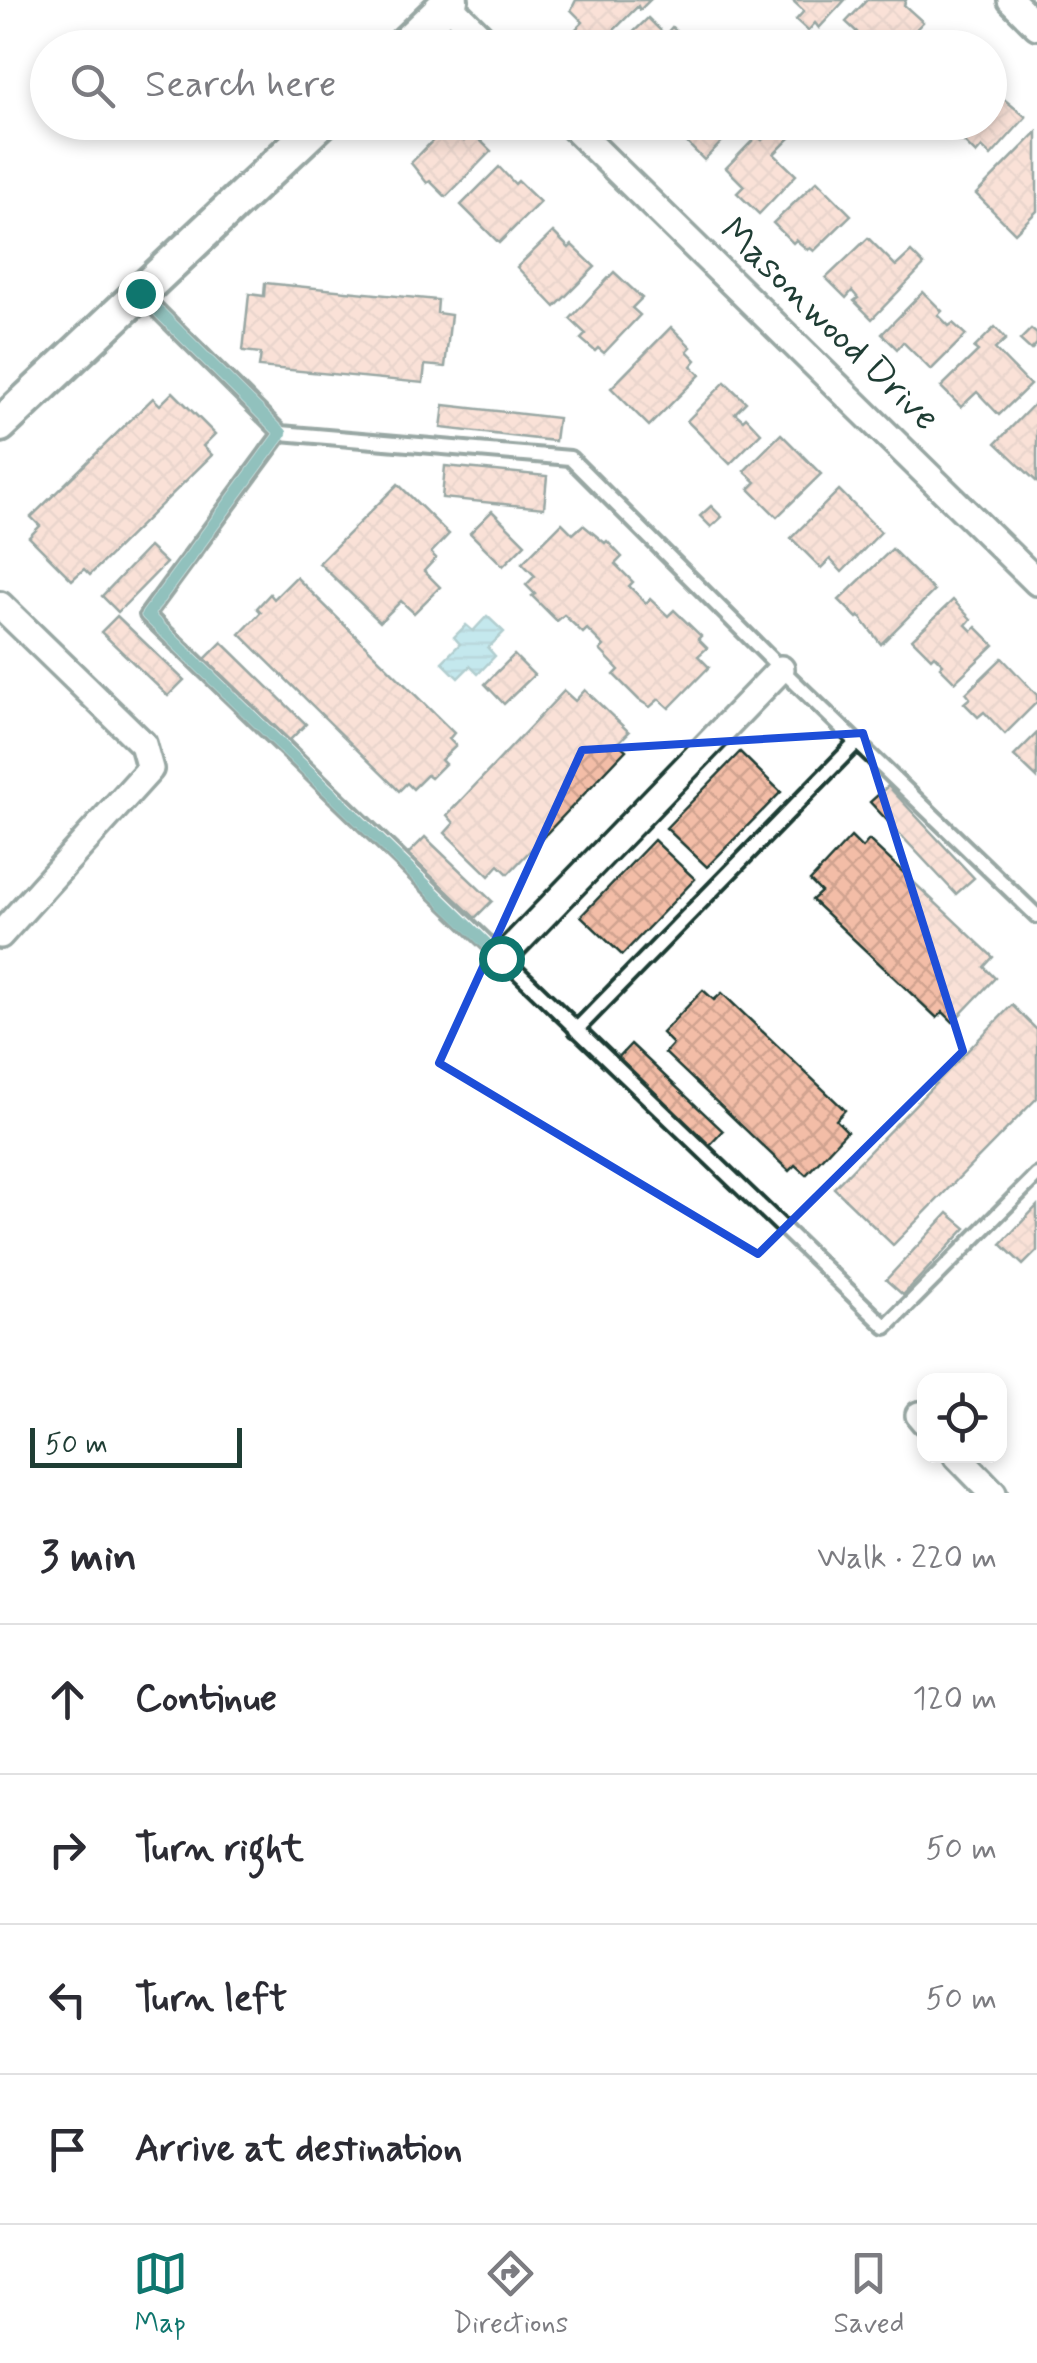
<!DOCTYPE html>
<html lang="en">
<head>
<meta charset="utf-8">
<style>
	body { margin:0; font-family:Mynerve,sans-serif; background:#f2f2f3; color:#2b2b33 }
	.controls { position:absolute; right:30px; bottom:30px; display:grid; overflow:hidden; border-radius:20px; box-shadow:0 5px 15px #0003 }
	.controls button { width:90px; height:90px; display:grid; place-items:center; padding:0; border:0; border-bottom:2px solid #e1e1e2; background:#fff; color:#2b2b33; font:50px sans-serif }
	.scale { position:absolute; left:30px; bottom:25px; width:212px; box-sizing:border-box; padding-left:10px; border:5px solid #1f3d34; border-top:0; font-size:28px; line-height:35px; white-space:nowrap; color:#1f3d34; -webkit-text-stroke:8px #fff; paint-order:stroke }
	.stop { position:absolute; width:30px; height:30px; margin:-22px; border:8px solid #0f766e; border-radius:50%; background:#fff }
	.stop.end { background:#0f766e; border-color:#fff; box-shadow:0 2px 10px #0008 }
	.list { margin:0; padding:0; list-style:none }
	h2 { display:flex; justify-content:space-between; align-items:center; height:130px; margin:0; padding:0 40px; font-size:42px }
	h2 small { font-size:32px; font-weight:400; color:#7c7c81 }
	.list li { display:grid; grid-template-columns:65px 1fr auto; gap:30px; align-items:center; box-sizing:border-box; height:150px; padding:0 40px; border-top:2px solid #e1e1e2 }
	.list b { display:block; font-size:38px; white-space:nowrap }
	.list em { font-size:32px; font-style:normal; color:#7c7c81 }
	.icon { flex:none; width:55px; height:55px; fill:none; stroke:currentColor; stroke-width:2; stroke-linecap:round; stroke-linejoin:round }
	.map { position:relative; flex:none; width:1037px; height:1493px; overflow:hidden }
	.search { position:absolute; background:#fff; box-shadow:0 5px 15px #0003; left:30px; right:30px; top:30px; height:110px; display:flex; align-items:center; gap:25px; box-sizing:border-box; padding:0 35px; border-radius:55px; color:#7c7c81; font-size:38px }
	.sheet { height:730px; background:#fff }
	nav { display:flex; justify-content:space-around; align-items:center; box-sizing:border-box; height:140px; border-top:2px solid #e1e1e2; background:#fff; font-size:28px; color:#7c7c81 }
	nav a { display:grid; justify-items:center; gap:5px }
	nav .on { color:#0f766e }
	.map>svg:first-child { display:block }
</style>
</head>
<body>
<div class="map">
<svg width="1037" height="1493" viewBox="0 0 1037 1493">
	<defs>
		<pattern id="water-rules" width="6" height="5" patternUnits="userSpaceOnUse" patternTransform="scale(2.5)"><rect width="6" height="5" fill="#7cccd8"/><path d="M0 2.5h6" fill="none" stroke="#65a7b0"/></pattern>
		<pattern id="building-cross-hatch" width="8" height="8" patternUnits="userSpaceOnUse" patternTransform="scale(2.5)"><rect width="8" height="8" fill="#f3bda7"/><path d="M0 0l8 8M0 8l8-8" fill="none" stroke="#d0a390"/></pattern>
	</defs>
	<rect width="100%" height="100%" fill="#fff"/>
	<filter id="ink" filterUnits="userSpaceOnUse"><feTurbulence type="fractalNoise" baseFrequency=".01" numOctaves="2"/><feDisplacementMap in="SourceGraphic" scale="20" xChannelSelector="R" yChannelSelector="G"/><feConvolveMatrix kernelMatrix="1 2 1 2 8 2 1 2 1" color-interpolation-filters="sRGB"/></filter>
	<g filter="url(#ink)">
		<polygon fill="url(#water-rules)" stroke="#579396" stroke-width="2.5" points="487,616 504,632 488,648 495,656 478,674 470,666 458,678 442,662 460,644 454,637 466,625 473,631"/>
		<g fill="url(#building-cross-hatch)" stroke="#1f3d34" stroke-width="2.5">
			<polygon points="576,0 650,0 640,10 638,6 596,48 575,30 583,22 571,10"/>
			<polygon points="792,0 845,0 819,28 815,23 808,31 796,20 804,11"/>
			<polygon points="867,0 906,0 904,5 923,22 898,48 859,48 850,39 857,32 846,22"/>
			<polygon points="648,18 665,35 672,27 688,43 683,48 617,48"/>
			<polygon points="990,88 1026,117 991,156 982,147 976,154 964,142 970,136 956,122 990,122"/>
			<polygon points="741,122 704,160 683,139 698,122"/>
			<polygon points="778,124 791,137 774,154 796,175 759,214 737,193 744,186 726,168 757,136 762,140"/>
			<polygon points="448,125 464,141 472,132 491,151 446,197 430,181 427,183 411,163"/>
			<polygon points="1037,132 1037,211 1015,233 976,194"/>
			<polygon points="499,167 515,184 518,181 540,202 499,243 461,205"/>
			<polygon points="817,181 851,215 814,251 810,248 808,250 796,240 793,243 773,223"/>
			<polygon points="553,232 569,248 572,245 595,267 555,307 517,267"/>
			<polygon points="868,238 896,266 911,252 924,265 872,319 854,301 858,298 852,291 846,298 826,278"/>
			<polygon points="614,272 642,298 632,308 640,315 604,353 598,348 595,351 581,339 586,334 570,319"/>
			<polygon points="265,283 438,300 437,313 451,315 445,367 425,365 423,383 259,367 261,353 243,351 249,294 264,296"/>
			<polygon points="923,292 942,311 938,315 949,326 953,323 966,335 931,370 903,342 897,349 882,334"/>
			<polygon points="671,327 691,347 687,351 696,360 691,366 700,375 649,426 611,388"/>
			<polygon points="995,327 1006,339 995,349 1030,385 999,415 977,392 961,407 941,387 978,351 974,348"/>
			<polygon points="1031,329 1037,334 1037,344 1031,350 1020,340"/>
			<polygon points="725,382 746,402 735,413 743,420 746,417 761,433 730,464 687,421"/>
			<polygon points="173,392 215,434 203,446 212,455 90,575 84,569 72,580 29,537 40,526 31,517 153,398 160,405"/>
			<polygon points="1037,401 1037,482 996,443"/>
			<polygon points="444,405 558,418 555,441 441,428"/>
			<polygon points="781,434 821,474 777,517 749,489 756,482 744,471"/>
			<polygon points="445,466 547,476 544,508 442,498"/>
			<polygon points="398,484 449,534 431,553 436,558 424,571 440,587 414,613 401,601 380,622 319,563"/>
			<polygon points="839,490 881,532 842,572 830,559 821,568 791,538"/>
			<polygon points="711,506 722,517 711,527 700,516"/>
			<polygon points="492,511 525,544 503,566 470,533"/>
			<polygon points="562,523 573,534 583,525 605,543 607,541 622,557 615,564 633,582 629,586 646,603 650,599 668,616 674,610 701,636 698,639 707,648 698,656 709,667 669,708 659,699 650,707 639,700 614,675 619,670 600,650 604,646 587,629 583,633 564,615 557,621 532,596 535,594 526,585 535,576 522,563"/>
			<polygon points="149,547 166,563 118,612 102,596"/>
			<polygon points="892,549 934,591 881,644 859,616 857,618 839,600"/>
			<polygon points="296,577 454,733 449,739 456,746 441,760 445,764 431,778 427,775 413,789 407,783 399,791 240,634 261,612 257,608 270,594 274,599"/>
			<polygon points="953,600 971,619 966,625 972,631 976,627 994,645 955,682 940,667 943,664 934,655 931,658 912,639"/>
			<polygon points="117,616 184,680 168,696 101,632"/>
			<polygon points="222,642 306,724 289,741 205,659"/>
			<polygon points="514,655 534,675 504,704 485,684"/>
			<polygon points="1002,658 1037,695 1037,702 1005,734 984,712 978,717 964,703 970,698 966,693"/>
			<polygon points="585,690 629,732 618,743 626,750 508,874 499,865 489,876 445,833 454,823 447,815 564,691 575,701"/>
			<polygon points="1037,733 1037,778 1014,756"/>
			<polygon points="740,752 781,792 707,867 666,828"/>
			<polygon points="888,786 974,878 956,894 870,802"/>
			<polygon points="425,837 492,901 475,918 408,854"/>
			<polygon points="851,837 862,848 869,840 993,957 984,967 995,978 953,1022 943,1012 937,1018 812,900 821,892 810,881"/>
			<polygon points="654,840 695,879 622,955 581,916"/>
			<polygon points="703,990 714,1000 722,993 845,1110 836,1120 847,1131 806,1175 795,1165 789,1171 665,1053 673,1044 662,1033"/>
			<polygon points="1012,1005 1037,1030 1037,1098 893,1245 834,1188"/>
			<polygon points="631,1044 723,1131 707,1148 615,1061"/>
			<polygon points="1037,1206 1037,1251 1023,1265 1001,1244"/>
			<polygon points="948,1213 966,1228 903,1295 886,1280"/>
		</g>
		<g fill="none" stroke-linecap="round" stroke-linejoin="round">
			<g stroke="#1f3d34" stroke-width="20">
				<g id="service">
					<polyline points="142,295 281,433 570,458 781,669 1037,916"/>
					<polyline points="281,433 147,615 886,1327 1037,1175"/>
					<polyline points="576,1030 857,742"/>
				</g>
			</g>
			<g stroke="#1f3d34" stroke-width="32">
				<g id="minor">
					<polyline points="1011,0 1037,26"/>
					<polyline points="448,4 492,48"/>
					<polyline points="568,122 1037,582"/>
					<polyline points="0,605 143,744 150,769 0,935"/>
					<polyline points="501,959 781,669"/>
					<polyline points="919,1415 924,1421"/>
					<polyline points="957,1456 993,1493"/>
				</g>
			</g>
			<g stroke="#1f3d34" stroke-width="40">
				<g id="tertiary">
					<polyline points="401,48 451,0"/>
					<polyline points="0,425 321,122"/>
				</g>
			</g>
			<use href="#service" stroke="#fff" stroke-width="12"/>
			<use href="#minor" stroke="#fff" stroke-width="25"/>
			<use href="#tertiary" stroke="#fff" stroke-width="32"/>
		</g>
	</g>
	<g fill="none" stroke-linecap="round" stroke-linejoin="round" filter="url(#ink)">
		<polyline stroke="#0f766e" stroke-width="12" points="140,293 281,433 147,615 501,958"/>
	</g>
	<path d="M0 0H1037V1493H0ZM863,733L963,1051L758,1254L439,1063L582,750Z" fill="#fff" fill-opacity=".55" fill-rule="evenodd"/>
	<path fill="none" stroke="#1d4ed8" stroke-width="8" stroke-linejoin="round" d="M863,733L963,1051L758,1254L439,1063L582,750Z"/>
	<g text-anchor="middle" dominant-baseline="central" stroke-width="8" stroke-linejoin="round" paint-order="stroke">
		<g font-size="38" fill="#1f3d34" stroke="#fff">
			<text transform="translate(829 325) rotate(44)">Masonwood Drive</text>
		</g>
	</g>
</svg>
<div class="controls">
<button><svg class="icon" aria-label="locate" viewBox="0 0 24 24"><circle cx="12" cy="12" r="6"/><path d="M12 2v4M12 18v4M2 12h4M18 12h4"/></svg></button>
</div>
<div class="scale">50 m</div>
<div class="stop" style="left:501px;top:958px"></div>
<div class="stop end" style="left:140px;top:293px"></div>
<div class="search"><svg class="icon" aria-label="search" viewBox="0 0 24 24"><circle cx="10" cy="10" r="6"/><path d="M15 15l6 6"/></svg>Search here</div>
</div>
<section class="sheet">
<h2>3 min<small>Walk · 220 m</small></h2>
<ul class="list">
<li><svg class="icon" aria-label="ahead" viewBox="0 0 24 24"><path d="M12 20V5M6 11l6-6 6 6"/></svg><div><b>Continue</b></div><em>120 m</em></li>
<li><svg class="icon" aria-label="right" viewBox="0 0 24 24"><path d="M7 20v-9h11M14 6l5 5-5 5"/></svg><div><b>Turn right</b></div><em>50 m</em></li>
<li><svg class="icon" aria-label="left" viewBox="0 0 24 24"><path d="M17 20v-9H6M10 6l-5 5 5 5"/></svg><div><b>Turn left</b></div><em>50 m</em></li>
<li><svg class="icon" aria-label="arrive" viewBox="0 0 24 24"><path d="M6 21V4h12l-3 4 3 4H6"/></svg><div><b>Arrive at destination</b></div></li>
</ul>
</section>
<nav>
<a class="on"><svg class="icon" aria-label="map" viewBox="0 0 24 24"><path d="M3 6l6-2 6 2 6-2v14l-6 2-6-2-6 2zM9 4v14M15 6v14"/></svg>Map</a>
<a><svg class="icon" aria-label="directions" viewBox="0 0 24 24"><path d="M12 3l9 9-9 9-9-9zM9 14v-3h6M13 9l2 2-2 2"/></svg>Directions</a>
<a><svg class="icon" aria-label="saved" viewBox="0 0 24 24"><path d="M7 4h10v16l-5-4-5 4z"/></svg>Saved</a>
</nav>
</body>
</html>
